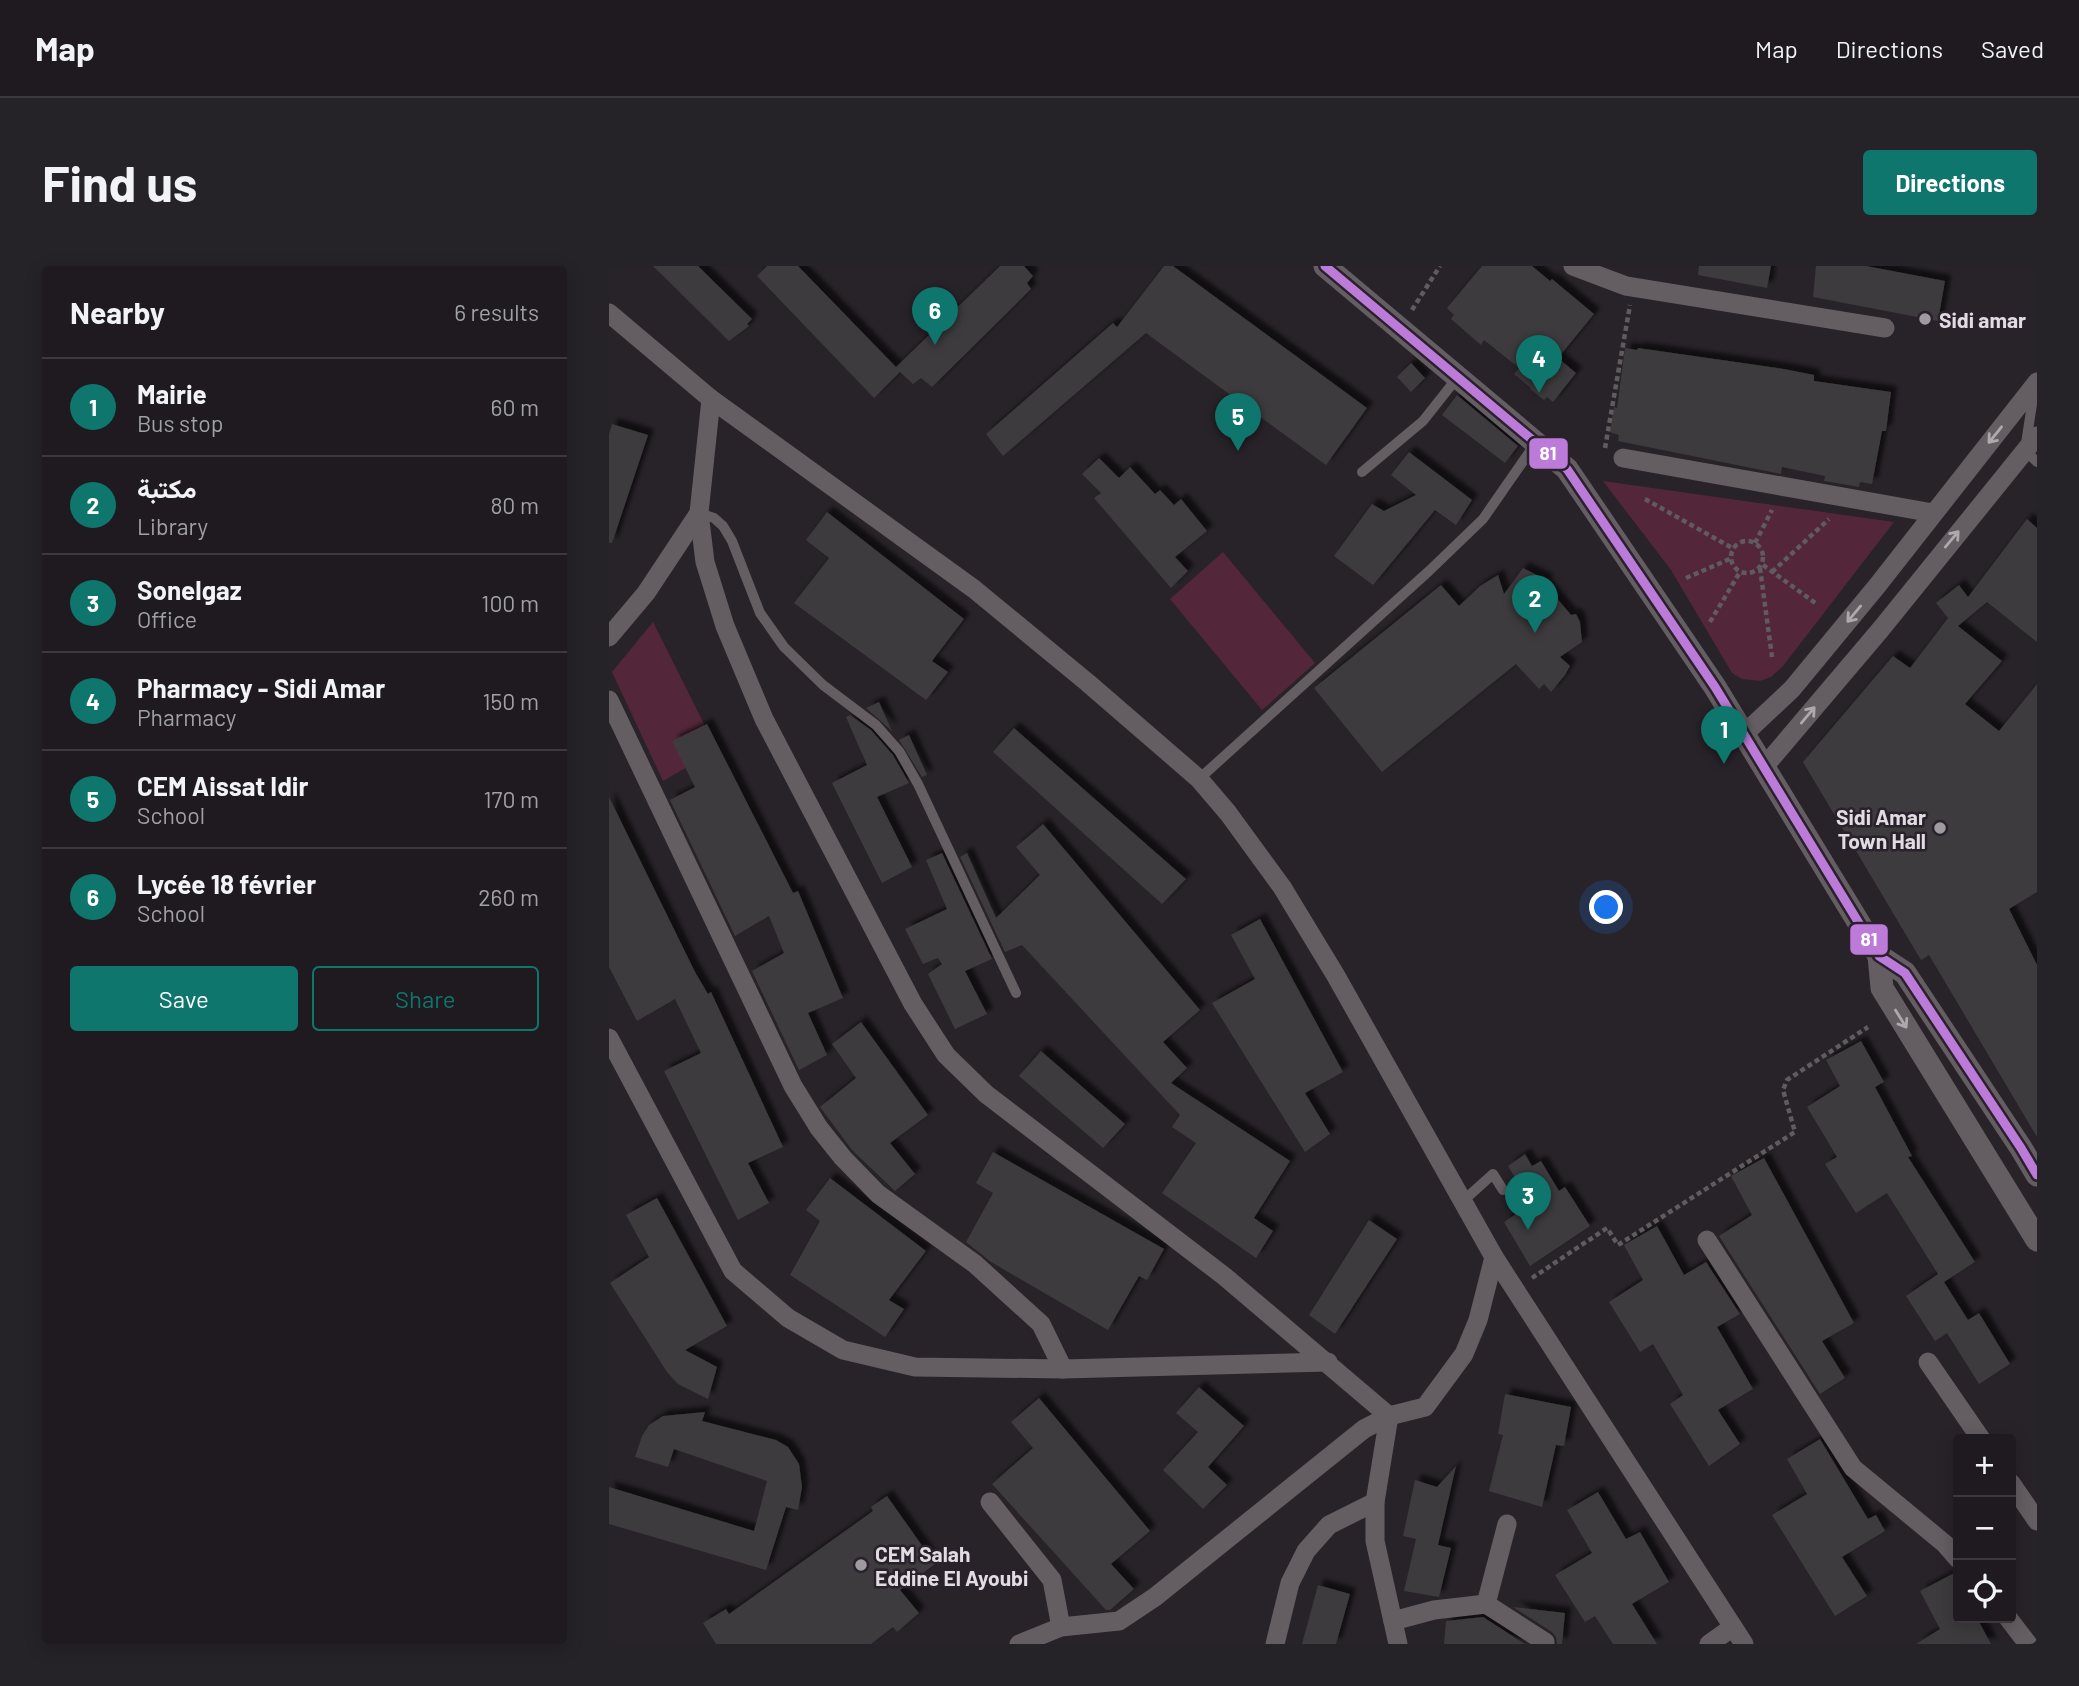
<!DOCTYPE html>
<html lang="en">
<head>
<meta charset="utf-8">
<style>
	body { margin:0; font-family:Barlow,Vazirmatn,sans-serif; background:#262328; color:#f1f3f6 }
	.controls { position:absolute; right:21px; bottom:21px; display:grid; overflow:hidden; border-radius:7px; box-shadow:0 4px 18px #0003 }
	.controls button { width:63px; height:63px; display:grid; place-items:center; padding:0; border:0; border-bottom:2px solid #3c383d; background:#1e1a1f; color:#f1f3f6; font:35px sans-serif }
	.you { position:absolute; left:998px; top:642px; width:24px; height:24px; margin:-18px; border:5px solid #fff; border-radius:50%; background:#1a73e8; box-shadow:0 0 0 10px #1a73e833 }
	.badge { display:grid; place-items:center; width:46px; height:46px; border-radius:50%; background:#0f766e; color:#fff; font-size:23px; font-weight:700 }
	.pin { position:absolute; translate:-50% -58px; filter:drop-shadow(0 2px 4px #0008) }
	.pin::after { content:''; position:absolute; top:37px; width:24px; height:21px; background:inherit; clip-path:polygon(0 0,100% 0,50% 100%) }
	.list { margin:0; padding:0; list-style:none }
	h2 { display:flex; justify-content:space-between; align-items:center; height:91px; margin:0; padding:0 28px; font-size:30px }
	h2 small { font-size:23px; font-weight:400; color:#a1a1a4 }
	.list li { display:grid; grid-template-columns:46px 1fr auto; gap:21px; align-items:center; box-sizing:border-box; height:98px; padding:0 28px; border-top:2px solid #3c383d }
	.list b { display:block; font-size:26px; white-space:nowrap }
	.list p { margin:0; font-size:23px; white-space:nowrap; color:#a1a1a4 }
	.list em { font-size:23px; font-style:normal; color:#a1a1a4 }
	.actions { display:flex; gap:14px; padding:21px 28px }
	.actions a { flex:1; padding:16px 0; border:2px solid #0f766e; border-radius:7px; text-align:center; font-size:24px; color:#0f766e }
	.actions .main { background:#0f766e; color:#fff }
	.icon { flex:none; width:38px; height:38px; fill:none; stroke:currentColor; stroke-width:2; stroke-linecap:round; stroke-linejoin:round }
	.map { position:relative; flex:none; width:1428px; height:1378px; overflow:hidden; border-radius:7px }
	header { display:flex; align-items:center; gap:42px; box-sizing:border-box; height:98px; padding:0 35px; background:#1e1a1f; border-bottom:2px solid #3c383d }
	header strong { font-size:33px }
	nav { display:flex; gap:38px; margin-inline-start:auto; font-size:24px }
	.intro { display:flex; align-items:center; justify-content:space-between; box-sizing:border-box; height:168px; padding:0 42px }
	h1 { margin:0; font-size:49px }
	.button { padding:18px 32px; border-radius:7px; background:#0f766e; color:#fff; font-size:24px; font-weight:700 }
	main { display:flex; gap:42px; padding:0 42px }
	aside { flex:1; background:#1e1a1f; border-radius:7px; box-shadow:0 4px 18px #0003 }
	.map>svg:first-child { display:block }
</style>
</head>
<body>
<header>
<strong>Map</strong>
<nav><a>Map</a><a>Directions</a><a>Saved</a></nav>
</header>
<div class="intro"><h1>Find us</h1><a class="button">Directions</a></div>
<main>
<aside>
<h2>Nearby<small>6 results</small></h2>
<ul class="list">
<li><span class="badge">1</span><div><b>Mairie</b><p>Bus stop</p></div><em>60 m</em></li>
<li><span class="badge">2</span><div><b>مكتبة</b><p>Library</p></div><em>80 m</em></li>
<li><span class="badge">3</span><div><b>Sonelgaz</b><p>Office</p></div><em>100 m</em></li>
<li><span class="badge">4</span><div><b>Pharmacy - Sidi Amar</b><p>Pharmacy</p></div><em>150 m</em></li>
<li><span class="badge">5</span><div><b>CEM Aissat Idir</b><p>School</p></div><em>170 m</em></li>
<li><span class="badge">6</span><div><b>Lycée 18 février</b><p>School</p></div><em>260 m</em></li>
</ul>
<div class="actions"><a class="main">Save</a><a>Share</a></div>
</aside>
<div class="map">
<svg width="1428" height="1378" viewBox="0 0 1428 1378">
	<defs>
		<filter id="shadow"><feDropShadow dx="6" dy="-6" stdDeviation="2" flood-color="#0009"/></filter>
	</defs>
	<rect width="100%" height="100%" fill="#282329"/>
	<g fill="#542639">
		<polygon points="994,215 1285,256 1174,400 1162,411 1151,415 1133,413 1123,407 1062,304"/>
		<polygon points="614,286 706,397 653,444 561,333"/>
		<polygon points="44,356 108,484 54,515 3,406"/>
	</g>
	<g fill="#3d3a3e" filter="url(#shadow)">
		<polygon points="44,0 89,0 143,53 138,58 140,60 120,75"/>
		<polygon points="158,0 189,0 287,101 391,0 415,0 424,10 418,17 422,23 323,121 312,112 304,118 291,106 265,132 148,10"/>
		<polygon points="555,0 564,0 758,142 717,199 537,67 394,190 377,168 504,57 508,61"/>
		<polygon points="873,0 923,0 941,15 943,13 985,48 949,92 967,107 944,136 938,131 935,134 921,123 922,122 905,108 910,102 875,74 872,79 842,53 845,49 838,42"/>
		<polygon points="1090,0 1162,0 1158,22 1089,9"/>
		<polygon points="1207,0 1257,0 1336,15 1329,55 1204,31"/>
		<polygon points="1016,82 1028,84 1029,82 1175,103 1205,109 1205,115 1282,126 1277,165 1273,165 1263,218 1251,216 1250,221 1215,215 1216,210 1173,201 1172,208 1009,175 1010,169 1001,166 1005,141 1008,142"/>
		<polygon points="802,97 816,112 802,126 788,111"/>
		<polygon points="848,129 909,180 896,197 833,149"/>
		<polygon points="3,158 39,169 3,277 0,277 0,168"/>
		<polygon points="800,186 863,234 847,259 826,244 764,319 725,290 763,238 775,245 807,229 782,209"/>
		<polygon points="490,192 510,212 521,201 546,228 551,224 565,239 572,233 598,265 566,291 579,305 562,322 485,232 492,227 473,208"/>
		<polygon points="218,246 355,353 323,395 339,406 317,434 185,337 220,292 197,274"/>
		<polygon points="1418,253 1428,262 1428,376 1378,336 1349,360 1393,395 1356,438 1390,465 1428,418 1428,626 1400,643 1428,699 1428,871 1320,689 1312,694 1194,496 1284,390 1301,402 1339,352 1327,337 1350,319 1359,331"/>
		<polygon points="914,302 938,314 936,318 962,349 967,348 971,356 973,376 951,391 961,400 956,409 942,426 935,418 930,423 907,398 773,506 705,422 832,319 850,340 871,320 889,309 895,328"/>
		<polygon points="270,436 283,465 257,442"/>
		<polygon points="241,449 262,464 284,489 300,517 268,531 303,601 273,617 223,517 258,499 237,451"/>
		<polygon points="98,458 184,627 189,625 234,732 199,747 218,789 190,804 143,705 175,687 160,650 126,670 61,534 86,521 63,475"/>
		<polygon points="405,462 577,613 553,638 384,486"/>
		<polygon points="300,469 318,509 313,511 290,474"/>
		<polygon points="0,531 86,706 99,728 102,726 174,881 139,897 160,937 129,954 55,805 92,787 66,733 28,755 0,701"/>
		<polygon points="434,558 591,744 554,776 578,802 562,817 681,895 645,952 664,965 647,992 553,927 587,877 563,861 571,849 413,679 396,686 351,591 358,587 387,652 431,609 407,581"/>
		<polygon points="333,587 383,693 356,705 378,748 346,763 319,708 333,698 329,692 314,698 296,663 338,643 317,594"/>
		<polygon points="651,653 734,806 696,827 721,868 696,886 603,737 646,713 622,669"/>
		<polygon points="252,756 319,849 281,877 306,908 286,925 243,884 211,841 247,812 223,778"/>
		<polygon points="1252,775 1275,816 1266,821 1303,890 1299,891 1366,996 1335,1016 1359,1054 1370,1047 1401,1098 1370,1118 1338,1067 1326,1075 1297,1030 1329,1008 1278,927 1247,947 1216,898 1228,891 1198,841 1231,820 1217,794"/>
		<polygon points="432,785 516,858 494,882 410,810"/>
		<polygon points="384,886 555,983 538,1014 530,1010 499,1064 382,996 357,976 384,927 367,917"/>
		<polygon points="916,888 923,900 932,895 950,925 956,921 981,960 921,1000 895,956 922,938 899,900"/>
		<polygon points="1155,892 1245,1057 1213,1075 1236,1112 1211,1128 1110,970 1143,949 1122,910"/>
		<polygon points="221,912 317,985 280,1034 295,1043 276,1071 181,1009 211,955 197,944"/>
		<polygon points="48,932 118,1060 76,1084 108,1101 99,1133 69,1118 58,1106 1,1017 40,991 17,949"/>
		<polygon points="760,954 788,973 726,1068 700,1049"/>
		<polygon points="1048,960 1075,1009 1097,996 1131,1048 1108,1061 1144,1123 1109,1144 1131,1178 1100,1200 1061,1138 1074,1129 1044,1078 1031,1086 1000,1036 1034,1014 1015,979"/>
		<polygon points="590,1121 635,1160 599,1201 618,1219 594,1243 554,1204 589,1166 567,1147"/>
		<polygon points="896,1128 962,1141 955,1180 947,1179 933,1241 880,1225 894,1169 889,1168"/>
		<polygon points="430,1132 541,1265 502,1298 525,1323 501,1344 497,1344 383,1218 424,1182 402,1156"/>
		<polygon points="96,1146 93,1155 167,1174 179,1181 190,1198 193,1221 189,1244 177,1241 157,1304 0,1258 0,1221 145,1265 158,1215 65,1183 59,1201 26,1191 33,1170 40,1159 54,1150"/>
		<polygon points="1211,1173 1259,1253 1267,1249 1276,1265 1233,1291 1258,1330 1226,1350 1163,1249 1198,1228 1178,1193"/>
		<polygon points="847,1200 829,1279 842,1282 830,1331 795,1325 807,1273 794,1270 806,1214 828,1221"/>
		<polygon points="989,1226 1017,1273 1031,1266 1060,1316 1023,1338 1048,1378 1004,1378 986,1350 976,1356 946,1309 983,1287 958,1244"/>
		<polygon points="278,1230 326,1298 291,1324 310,1347 288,1366 284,1361 262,1378 107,1378 94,1357 117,1343 120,1348 264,1245 262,1241"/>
		<polygon points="1349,1305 1349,1352 1368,1352 1382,1378 1307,1378 1331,1363 1311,1325"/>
		<polygon points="709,1319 741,1328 727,1378 693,1378"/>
		<polygon points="904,1341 956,1347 953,1378 948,1378 947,1371 943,1366"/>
		<polygon points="874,1351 916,1378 835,1378 837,1355"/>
	</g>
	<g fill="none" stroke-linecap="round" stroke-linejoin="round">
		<g stroke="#605b5f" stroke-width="4.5" stroke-dasharray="5 3.5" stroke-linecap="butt">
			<polyline points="803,44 831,0"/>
			<polyline points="996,182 1021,39"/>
			<polyline points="1036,233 1125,283"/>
			<circle cx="1138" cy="291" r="16"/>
			<polyline points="1146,277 1163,244"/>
			<polyline points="1154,299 1209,339"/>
			<polyline points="1151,302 1163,391"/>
			<polyline points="1163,306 1220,253"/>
			<polyline points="1077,312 1123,292"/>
			<polyline points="1101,356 1131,306"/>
			<polyline points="923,1012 998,962 1009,979 1186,866 1174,824 1178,814 1259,761"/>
		</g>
		<g stroke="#645d62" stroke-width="10">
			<polyline points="1425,125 1416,184 1428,196"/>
			<polyline points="753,206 814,155 848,112"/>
			<polyline points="90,247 105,252 114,260 123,275 151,347 175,381 214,419 267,459 290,485 309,518 407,727"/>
			<polyline points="590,513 820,305 874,253 926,178"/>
			<polyline points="854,935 884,908 894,924"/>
		</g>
		<g stroke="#645d62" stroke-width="19">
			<polyline points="964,0 1017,20 1276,62"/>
			<polyline points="0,47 102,133 365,323 479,417 590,513 619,547 673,621 727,710 885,991 1135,1378"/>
			<polyline points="102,133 90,247 96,296 116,360 155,453 304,738 337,789 377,828 615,1010 780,1150 816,1141 855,1088 869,1054 885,991"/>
			<polyline points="1014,192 1324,247"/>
			<polyline points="0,371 37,327 90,247"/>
			<polyline points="0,434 184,820 210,862 234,892 269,928 366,998 432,1058 454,1103"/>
			<polyline points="1135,468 1183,423 1268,320 1428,116"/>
			<polyline points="1155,501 1272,363 1428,170"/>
			<polyline points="0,772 124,1005 179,1052 234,1084 306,1101 454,1103 719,1096"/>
			<polyline points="1098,974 1244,1202 1336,1278 1349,1293"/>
			<polyline points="1319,1096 1372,1173"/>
			<polyline points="780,1150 766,1236 766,1275 789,1378"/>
			<polyline points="1402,1217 1428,1255"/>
			<polyline points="381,1236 443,1314 452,1361"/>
			<polyline points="877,1338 898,1258"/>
			<polyline points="1399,1352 1419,1378"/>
			<polyline points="784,1355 825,1344 877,1338 936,1376"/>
			<polyline points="410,1378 452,1361 510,1355 546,1331 755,1163 780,1150"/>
			<polyline points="666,1378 681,1317 697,1285 720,1259 766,1236"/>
			<polyline points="1100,1378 1124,1361"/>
		</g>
		<g stroke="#645d62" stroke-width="23">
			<polyline points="716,0 958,203 1106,421 1270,690 1296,707 1412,882 1428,909"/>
			<polyline points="1270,690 1273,722 1428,974"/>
		</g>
		<g stroke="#29212b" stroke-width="14">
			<polyline id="bus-1" points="716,0 958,203 1106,421 1270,690 1296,707 1412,882 1428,909"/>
		</g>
		<use href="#bus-1" stroke="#bd7bd9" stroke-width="9"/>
	</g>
	<defs><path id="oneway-shaft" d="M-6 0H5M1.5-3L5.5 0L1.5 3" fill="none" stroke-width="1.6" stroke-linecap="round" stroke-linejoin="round" transform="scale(1.75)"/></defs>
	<g stroke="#afa9af">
		<use href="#oneway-shaft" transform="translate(1386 169) rotate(129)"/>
		<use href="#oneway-shaft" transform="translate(1343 273) rotate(-50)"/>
		<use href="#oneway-shaft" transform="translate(1245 348) rotate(130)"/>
		<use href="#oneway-shaft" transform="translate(1199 449) rotate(-50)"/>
		<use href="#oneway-shaft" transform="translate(1292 753) rotate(58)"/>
	</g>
	<g fill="#a09ba1" stroke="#29212b" stroke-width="2.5">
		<circle cx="1316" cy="53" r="7"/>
		<circle cx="1331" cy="562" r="7"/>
		<circle cx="252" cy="1299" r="7"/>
	</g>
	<g text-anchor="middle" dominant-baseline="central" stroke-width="5" stroke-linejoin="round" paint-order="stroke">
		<g font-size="21" font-weight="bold" fill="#e1dce2" stroke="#29212b" text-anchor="start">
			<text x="1330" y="53">Sidi amar</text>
			<text x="1317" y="550" text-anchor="end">Sidi Amar<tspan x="1317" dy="24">Town Hall</tspan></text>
			<text x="266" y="1287">CEM Salah<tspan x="266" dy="24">Eddine El Ayoubi</tspan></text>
		</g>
	</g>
	<g stroke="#29212b" stroke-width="2.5">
		<rect x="919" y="171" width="41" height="33" rx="7" fill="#bd7bd9"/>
		<rect x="1240" y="657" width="40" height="33" rx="7" fill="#bd7bd9"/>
	</g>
	<g font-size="19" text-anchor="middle" font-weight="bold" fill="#fff">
		<text x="939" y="194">81</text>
		<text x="1260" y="680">81</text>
	</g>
</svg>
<div class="controls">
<button>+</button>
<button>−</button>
<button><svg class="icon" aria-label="locate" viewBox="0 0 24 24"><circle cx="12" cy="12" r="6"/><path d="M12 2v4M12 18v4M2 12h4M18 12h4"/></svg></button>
</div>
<div class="you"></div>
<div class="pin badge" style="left:1115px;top:498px">1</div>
<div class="pin badge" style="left:926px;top:367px">2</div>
<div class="pin badge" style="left:919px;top:964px">3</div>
<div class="pin badge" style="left:930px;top:127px">4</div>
<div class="pin badge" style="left:629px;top:185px">5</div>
<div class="pin badge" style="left:326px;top:79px">6</div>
</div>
</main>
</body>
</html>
